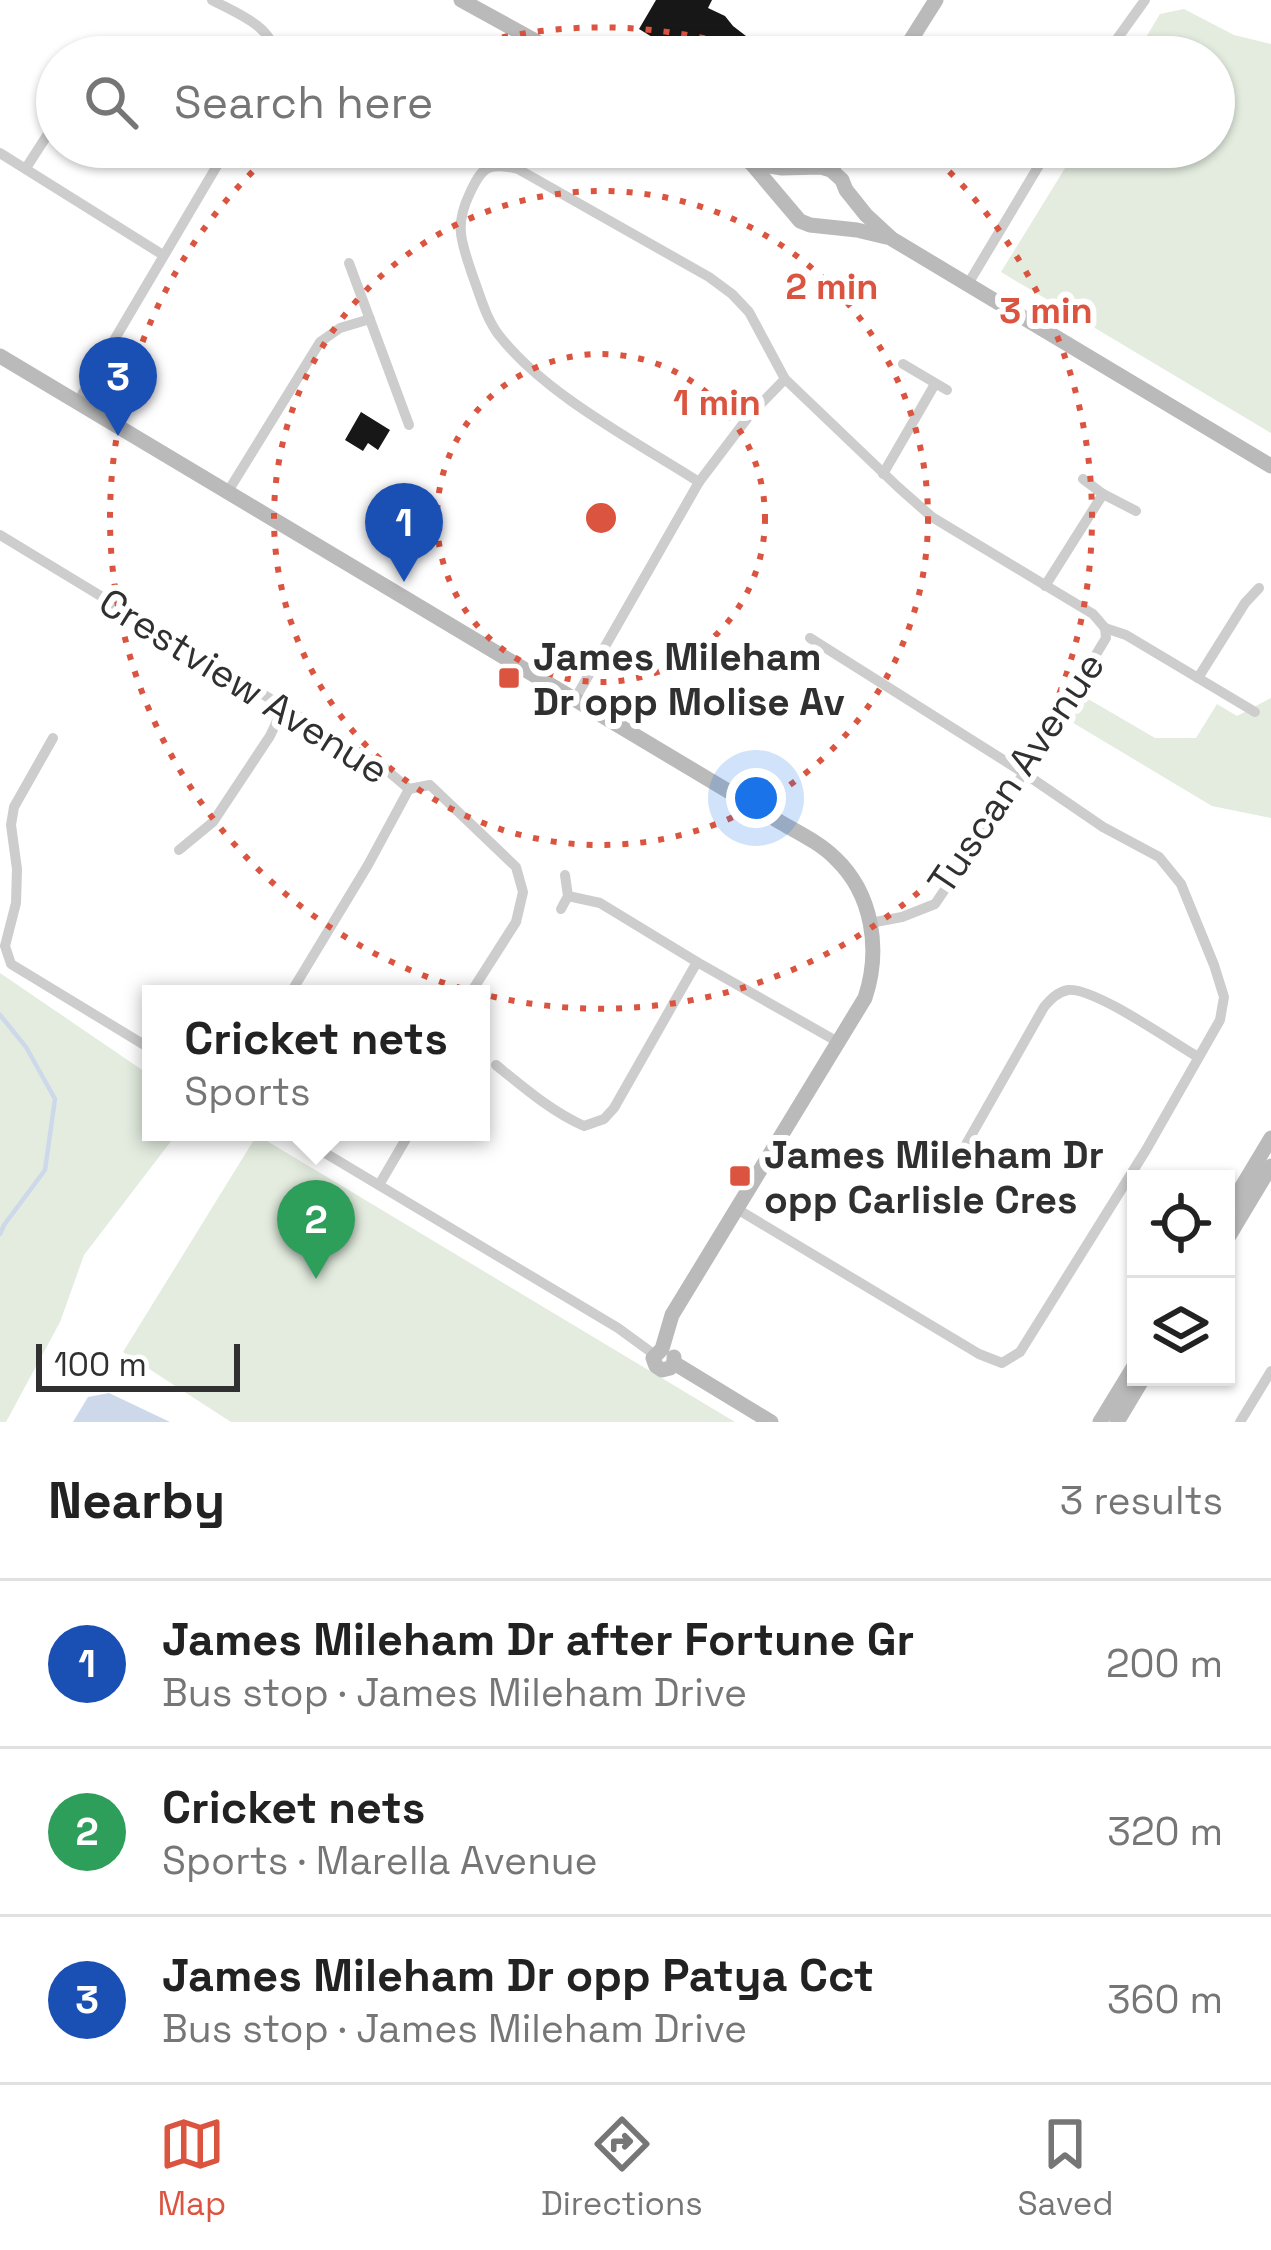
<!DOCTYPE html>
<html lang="en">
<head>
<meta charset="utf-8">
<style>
	body { margin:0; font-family:"Space Grotesk",sans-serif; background:#f6f6f6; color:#222 }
	.controls { position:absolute; right:36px; bottom:36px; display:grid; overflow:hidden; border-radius:0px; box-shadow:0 3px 9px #0004 }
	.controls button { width:108px; height:108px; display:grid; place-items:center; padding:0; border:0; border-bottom:3px solid #e0e0e0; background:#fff; color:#222; font:60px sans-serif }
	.scale { position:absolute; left:36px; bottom:30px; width:204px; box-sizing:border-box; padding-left:12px; border:6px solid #303030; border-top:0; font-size:33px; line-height:42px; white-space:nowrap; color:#303030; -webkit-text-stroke:9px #fff; paint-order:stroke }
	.you { position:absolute; left:756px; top:798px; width:42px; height:42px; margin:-30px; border:9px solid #fff; border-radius:50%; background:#1a73e8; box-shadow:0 0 0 18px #1a73e833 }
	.badge { display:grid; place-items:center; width:78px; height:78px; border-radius:50%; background:#db543f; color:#fff; font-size:39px; font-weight:700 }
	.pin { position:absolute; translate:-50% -99px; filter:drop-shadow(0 3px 6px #0008) }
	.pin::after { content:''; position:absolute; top:63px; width:42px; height:36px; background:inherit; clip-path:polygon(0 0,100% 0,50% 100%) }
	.popup { position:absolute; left:142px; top:985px; width:348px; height:156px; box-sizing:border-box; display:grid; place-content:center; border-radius:0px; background:#fff; filter:drop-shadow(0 3px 9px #0005); font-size:39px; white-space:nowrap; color:#767676 }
	.popup b { font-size:45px; color:#222 }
	.popup::after { content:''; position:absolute; left:50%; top:100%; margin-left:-24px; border:24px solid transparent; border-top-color:#fff }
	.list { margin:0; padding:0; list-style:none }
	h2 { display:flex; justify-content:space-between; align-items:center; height:156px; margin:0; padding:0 48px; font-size:51px }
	h2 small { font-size:39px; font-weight:400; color:#767676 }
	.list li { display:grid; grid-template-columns:78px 1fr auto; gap:36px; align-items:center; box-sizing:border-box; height:168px; padding:0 48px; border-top:3px solid #e0e0e0 }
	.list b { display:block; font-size:45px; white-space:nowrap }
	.list p { margin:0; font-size:39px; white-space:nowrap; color:#767676 }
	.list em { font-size:39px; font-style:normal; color:#767676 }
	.icon { flex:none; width:66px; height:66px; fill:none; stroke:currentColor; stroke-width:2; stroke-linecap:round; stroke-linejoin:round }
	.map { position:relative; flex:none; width:1271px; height:1422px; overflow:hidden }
	.search { position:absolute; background:#fff; box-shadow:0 3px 9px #0004; left:36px; right:36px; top:36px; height:132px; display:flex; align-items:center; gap:30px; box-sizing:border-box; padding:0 42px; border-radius:66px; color:#767676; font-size:45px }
	.sheet { height:660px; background:#fff }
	nav { display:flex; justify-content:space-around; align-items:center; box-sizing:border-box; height:168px; border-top:3px solid #e0e0e0; background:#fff; font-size:33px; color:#767676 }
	nav a { display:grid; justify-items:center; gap:6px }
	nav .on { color:#db543f }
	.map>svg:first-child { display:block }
</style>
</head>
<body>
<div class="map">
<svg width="1271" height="1422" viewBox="0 0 1271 1422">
	<rect width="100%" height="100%" fill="#fff"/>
	<g fill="#e3ecdf">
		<polygon points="1184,9 1234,35 1271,44 1271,433 1001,272 1078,147 1214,147 1214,57 1134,57 1160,14"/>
		<polygon points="1083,696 1155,738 1196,738 1217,704 1237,716 1271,698 1271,818 1212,806 1070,721"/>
		<polygon points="0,973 151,1076 151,1132 178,1132 84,1255 60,1322 6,1422 0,1422"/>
		<polygon points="257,1135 735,1422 231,1422 123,1352"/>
	</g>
	<polygon fill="#cdd9ea" points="109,1393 170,1422 73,1422 88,1397"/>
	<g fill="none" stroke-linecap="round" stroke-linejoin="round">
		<polyline stroke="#cdd9ea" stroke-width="4.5" points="0,1015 26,1047 55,1099 45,1170 4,1225 0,1234"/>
	</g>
	<g fill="#171717">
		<polygon points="656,0 712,0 708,8 725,16 733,26 746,36 774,47 767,57 685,57 639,29"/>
		<polygon points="361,412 390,430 378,450 368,443 363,451 345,440"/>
	</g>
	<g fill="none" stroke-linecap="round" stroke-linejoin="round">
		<g stroke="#cdcdcd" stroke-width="10">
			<path d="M212,0C238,14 271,25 277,57"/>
			<polyline points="1104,57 1145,0"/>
			<polyline points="0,153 163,255"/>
			<polyline points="26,168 57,120"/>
			<polyline points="349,263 409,425"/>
			<polyline points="968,284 1050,147"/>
			<polyline points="903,364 947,390"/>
			<polyline points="77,403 228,147"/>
			<polyline points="883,474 935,384"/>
			<polyline points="1083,479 1103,494 1136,511"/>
			<path d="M699,482C635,441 544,394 498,334C485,316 480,295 472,274C462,243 454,227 469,195C482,166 488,162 518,169L709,277L732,294L749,312L785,379L898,487L932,517L1093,614L1105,628L1106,638L1024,773L935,904L902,917L870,923"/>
			<polyline points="227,493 320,342 340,328 370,319"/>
			<polyline points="0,535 383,767 409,789 368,865 290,994"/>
			<polyline points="1045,586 1103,494"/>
			<polyline points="1105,628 1126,635 1255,712"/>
			<polyline points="1198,678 1245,603 1259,588"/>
			<polyline points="575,699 699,482 749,416 785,379"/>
			<polyline points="53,738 14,807 11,825 17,869 16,903 5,946 11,964 151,1049"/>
			<polyline points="409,789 430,785 516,867 523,892 516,922 470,994"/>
			<polyline points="179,850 213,822 270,736 283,708"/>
			<polyline points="568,896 600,903 697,962 838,1042"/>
			<polyline points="561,909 568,896 565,875"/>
			<path d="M496,1065C523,1087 552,1112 584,1126L604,1119L614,1108L697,962"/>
			<polyline points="290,1132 618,1328 655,1355"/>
			<path d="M960,1155L1044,1007C1050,1000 1057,992 1068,990C1094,987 1172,1042 1198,1057"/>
			<polyline points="379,1185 410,1132"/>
			<polyline points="737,1209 979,1354 1002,1363 1020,1352 1146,1150 1220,1020 1224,997 1214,965 1181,884 1159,857 1103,827 1024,773 810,638"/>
			<polyline points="1240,1422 1271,1371"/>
		</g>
		<g stroke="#bababa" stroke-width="15">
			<polyline points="461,0 565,57"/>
			<polyline points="900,57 936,0"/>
			<polyline points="725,147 751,163 800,221 810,225 857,230 886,237"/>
			<polyline points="751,163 782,168 821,167 831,170 842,180 846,190 866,215 892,239 1271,466"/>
			<polyline points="831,170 846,147"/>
			<path d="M0,356L780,822C799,833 820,843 835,858C873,894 881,950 865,998L672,1315L662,1349L653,1358L656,1366L662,1370L670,1368L674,1363"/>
			<polyline points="1226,1213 1271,1138"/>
			<polyline points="1226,1241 1271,1166"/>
			<polyline points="674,1357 674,1363 771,1422"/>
			<polyline points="1100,1422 1136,1363"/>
			<polyline points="1117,1422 1144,1377"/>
		</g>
	</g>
	<g fill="none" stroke="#db543f" stroke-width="6" stroke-dasharray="6 12">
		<circle cx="601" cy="518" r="164"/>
		<circle cx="601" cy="518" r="327"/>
		<path d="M433 57A491 491 0 0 1 769 57M923 147A491 491 0 1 1 279 147"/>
	</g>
	<g fill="#db543f" stroke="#fff" stroke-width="4.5">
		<rect x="497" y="666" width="24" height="24" rx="6"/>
		<rect x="728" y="1164" width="24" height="24" rx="6"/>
	</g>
	<g text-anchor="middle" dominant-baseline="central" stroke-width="12" stroke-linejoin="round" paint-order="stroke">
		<g font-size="39" font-weight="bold" fill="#303030" stroke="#fff" text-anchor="start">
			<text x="533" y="656">James Mileham<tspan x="533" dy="45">Dr opp Molise Av</tspan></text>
			<text x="764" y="1154">James Mileham Dr<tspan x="764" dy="45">opp Carlisle Cres</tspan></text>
		</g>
		<g font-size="39" fill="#303030" stroke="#fff">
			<text transform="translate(244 686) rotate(32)">Crestview Avenue</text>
			<text transform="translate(1016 773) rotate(-56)">Tuscan Avenue</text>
		</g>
	</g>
	<circle cx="601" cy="518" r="18" fill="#db543f" stroke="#fff" stroke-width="6"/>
	<g font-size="36" text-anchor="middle" font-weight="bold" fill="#db543f" stroke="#fff" stroke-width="12" stroke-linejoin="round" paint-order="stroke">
		<text x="832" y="299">2 min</text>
		<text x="1046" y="323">3 min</text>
		<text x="717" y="415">1 min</text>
	</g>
</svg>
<div class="controls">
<button><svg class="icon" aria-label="locate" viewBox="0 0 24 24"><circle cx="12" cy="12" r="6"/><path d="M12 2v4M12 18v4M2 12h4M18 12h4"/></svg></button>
<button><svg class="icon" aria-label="layers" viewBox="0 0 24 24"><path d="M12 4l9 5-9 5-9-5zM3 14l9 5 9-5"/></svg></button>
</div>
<div class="scale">100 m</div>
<div class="you"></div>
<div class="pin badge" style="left:404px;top:582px;background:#1a4fb4">1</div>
<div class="pin badge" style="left:316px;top:1279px;background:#2e9e5b">2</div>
<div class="popup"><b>Cricket nets</b>Sports</div>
<div class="pin badge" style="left:118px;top:436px;background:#1a4fb4">3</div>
<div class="search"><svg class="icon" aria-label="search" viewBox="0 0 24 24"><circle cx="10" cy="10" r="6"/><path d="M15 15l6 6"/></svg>Search here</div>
</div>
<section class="sheet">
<h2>Nearby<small>3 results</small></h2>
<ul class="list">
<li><span class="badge" style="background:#1a4fb4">1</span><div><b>James Mileham Dr after Fortune Gr</b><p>Bus stop · James Mileham Drive</p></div><em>200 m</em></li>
<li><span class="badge" style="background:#2e9e5b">2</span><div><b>Cricket nets</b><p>Sports · Marella Avenue</p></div><em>320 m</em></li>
<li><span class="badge" style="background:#1a4fb4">3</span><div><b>James Mileham Dr opp Patya Cct</b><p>Bus stop · James Mileham Drive</p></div><em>360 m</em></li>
</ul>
</section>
<nav>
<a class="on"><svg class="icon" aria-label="map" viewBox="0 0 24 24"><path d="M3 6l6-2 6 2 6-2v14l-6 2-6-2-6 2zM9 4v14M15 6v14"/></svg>Map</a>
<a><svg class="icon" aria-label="directions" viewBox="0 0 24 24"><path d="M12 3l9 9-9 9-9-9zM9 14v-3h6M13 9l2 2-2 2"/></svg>Directions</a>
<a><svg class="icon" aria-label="saved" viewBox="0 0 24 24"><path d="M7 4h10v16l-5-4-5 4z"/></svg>Saved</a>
</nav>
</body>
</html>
